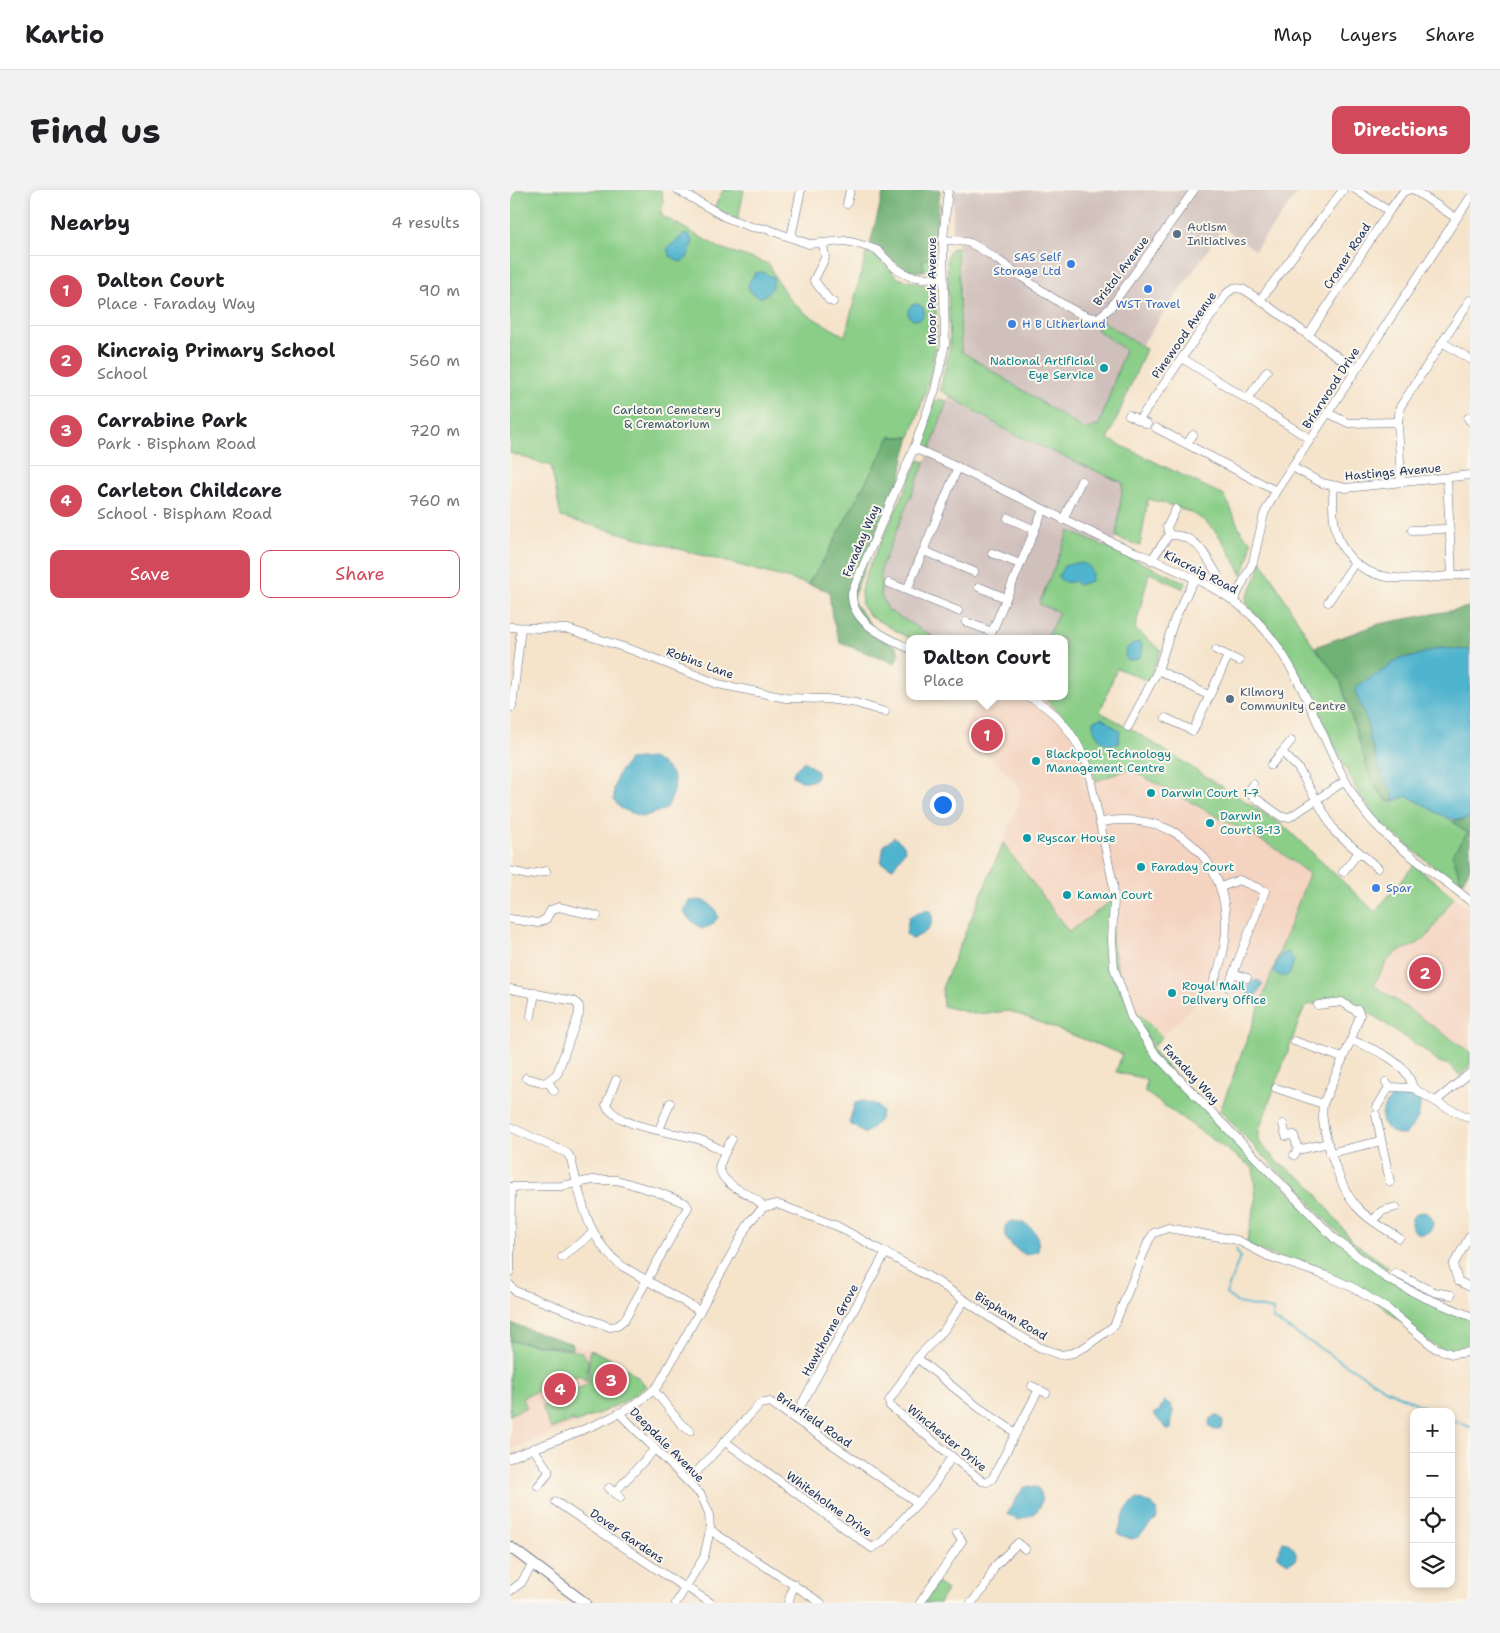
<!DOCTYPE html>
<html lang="en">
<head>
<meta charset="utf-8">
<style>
	body { margin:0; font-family:"Shantell Sans",sans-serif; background:#f2f2f2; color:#202124 }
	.controls { position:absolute; right:15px; bottom:15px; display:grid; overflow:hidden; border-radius:10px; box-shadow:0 2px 8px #0003 }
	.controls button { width:45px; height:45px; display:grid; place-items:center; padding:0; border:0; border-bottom:1px solid #e0e0e0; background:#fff; color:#202124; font:25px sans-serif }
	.you { position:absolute; left:432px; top:614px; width:18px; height:18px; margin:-12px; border:4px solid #fff; border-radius:50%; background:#1a73e8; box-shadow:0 0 0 8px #1a73e833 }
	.badge { display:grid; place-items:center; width:32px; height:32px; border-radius:50%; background:#d1495b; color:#fff; font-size:16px; font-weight:700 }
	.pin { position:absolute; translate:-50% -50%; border:2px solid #fff; box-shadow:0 1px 5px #0006 }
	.popup { position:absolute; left:396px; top:445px; width:162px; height:65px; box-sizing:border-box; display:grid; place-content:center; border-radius:10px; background:#fff; filter:drop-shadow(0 1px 4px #0005); font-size:16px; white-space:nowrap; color:#757577 }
	.popup b { font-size:19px; color:#202124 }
	.popup::after { content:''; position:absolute; left:50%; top:100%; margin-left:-10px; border:10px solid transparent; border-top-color:#fff }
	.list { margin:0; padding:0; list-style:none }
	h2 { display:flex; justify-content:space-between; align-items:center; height:65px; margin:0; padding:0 20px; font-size:21px }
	h2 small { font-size:16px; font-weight:400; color:#757577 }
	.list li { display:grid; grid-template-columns:32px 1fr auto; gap:15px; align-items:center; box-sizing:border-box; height:70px; padding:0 20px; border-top:1px solid #e0e0e0 }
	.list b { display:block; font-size:19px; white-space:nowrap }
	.list p { margin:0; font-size:16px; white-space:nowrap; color:#757577 }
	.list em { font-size:16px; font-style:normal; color:#757577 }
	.actions { display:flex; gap:10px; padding:15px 20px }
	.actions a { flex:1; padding:11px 0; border:1px solid #d1495b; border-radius:10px; text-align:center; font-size:18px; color:#d1495b }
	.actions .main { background:#d1495b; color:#fff }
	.icon { flex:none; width:28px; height:28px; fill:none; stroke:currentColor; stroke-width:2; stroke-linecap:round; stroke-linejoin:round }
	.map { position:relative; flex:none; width:960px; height:1413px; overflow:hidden; border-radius:10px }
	header { display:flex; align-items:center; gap:30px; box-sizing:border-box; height:70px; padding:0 25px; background:#fff; border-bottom:1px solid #e0e0e0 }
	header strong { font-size:24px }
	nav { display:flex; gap:28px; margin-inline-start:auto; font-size:18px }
	.intro { display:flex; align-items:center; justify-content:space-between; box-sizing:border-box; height:120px; padding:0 30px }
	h1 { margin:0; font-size:35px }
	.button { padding:12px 22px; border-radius:10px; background:#d1495b; color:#fff; font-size:18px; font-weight:700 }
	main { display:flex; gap:30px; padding:0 30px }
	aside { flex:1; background:#fff; border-radius:10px; box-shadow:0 2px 8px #0003 }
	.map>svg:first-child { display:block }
</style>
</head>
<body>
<header>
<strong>Kartio</strong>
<nav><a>Map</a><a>Layers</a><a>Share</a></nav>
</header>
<div class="intro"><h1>Find us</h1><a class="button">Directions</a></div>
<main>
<aside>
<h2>Nearby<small>4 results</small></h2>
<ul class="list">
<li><span class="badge">1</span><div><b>Dalton Court</b><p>Place · Faraday Way</p></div><em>90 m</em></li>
<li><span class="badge">2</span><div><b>Kincraig Primary School</b><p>School</p></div><em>560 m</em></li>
<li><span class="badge">3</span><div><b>Carrabine Park</b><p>Park · Bispham Road</p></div><em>720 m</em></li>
<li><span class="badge">4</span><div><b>Carleton Childcare</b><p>School · Bispham Road</p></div><em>760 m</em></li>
</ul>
<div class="actions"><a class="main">Save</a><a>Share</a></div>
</aside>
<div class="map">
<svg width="960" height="1413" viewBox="0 0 960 1413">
	<rect width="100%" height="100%" fill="#fbf7ec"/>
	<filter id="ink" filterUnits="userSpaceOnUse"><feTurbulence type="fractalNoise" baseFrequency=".02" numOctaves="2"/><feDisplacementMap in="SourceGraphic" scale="10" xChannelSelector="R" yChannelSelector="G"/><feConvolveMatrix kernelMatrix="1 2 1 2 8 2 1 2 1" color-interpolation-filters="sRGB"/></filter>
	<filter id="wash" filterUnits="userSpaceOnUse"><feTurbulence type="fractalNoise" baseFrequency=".0096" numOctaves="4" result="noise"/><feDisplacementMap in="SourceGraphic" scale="20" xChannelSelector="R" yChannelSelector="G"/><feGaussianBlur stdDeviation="1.12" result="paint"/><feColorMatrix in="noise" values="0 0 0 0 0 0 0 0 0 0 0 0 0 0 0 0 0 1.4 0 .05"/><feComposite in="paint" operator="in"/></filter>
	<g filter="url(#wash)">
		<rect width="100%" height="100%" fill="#f5e3ca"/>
		<g fill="#f4d3c0">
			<polygon points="469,506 532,506 549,522 566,544 580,570 586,591 620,579 765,658 799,684 750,817 713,796 703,795 652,847 620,815 604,778 603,710 559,742 493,653 509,613 511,602 504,591 490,576 451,545"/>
			<polygon points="944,707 960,720 960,862 864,795 877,771 887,762 905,755 928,732"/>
			<polygon points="0,1133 80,1160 77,1229 0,1260"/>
		</g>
		<g fill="#d0c0bc">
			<polygon points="444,0 790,0 745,60 713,38 631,156 591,130 586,139 615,160 589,235 575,240 451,161 450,60 442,44"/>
			<polygon points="439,206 501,243 614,293 606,347 601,358 559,341 529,413 549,422 537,449 427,449 378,420 371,405 371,378 415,272"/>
		</g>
		<g fill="#8ace88" stroke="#527e73">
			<path d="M0,0H151L153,9L151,25L210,58L259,74C279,118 294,123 335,146L357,61L369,69L388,88L423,97C434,152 418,197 400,247H380L316,366L298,394L51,327L41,276L0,263Z"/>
			<polygon points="213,0 234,0 228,30 204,18"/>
			<path d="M448,57L451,161L575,240L589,235L615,160L586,139L591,130L636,159L598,249L713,305C725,319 725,342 741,351L740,364L732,385C704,332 697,324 638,309L630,356L606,347L613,293L501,243L430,200L440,155L437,68L441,59Z"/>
			<path d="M417,68H424C424,76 421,79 414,81L413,70Z"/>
			<path d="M429,209L437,211L420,260L411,251C413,240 419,213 429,209Z"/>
			<polygon points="409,270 415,272 371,378 371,405 378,420 427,449 401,449 361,427 352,416 351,401 357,382"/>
			<path d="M559,341L675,392L674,399L639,383L625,439L651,460L638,491L607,478L590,522L618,537L774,636L865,722L904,675L944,707L917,747L905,755L887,762L877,771L864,795L960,862V875L950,886L939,875L926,871L916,861L861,824L852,822L833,810L797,815L792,823L749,940V951L767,972L798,993L842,1051L878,1077L876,1080L837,1052L804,1018L791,998L770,983L710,921L799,684L765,658L620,579L586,591C579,556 558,530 532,506H554V449H537L549,422L529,414Z"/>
			<polygon points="751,370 802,454 830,490 862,593 877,611 883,614 884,611 897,606 936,626 954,641 959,642 950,690 951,699 868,631 846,599 786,477 763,443 738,417 736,408 748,384"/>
			<polygon points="493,653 559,742 604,709 602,750 612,802 646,865 824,1048 876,1088 960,1126 960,1161 942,1164 916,1151 866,1112 818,1086 736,1055 746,1010 743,978 635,902 636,889 606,882 612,864 500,821 464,824 433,816 432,798"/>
			<polygon points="620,815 652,847 644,856 625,828"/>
			<polygon points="0,1151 72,1162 78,1170 76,1192 70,1185 15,1206 12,1210 17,1217 1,1224 0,1226"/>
			<path d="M80,1160C102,1168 121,1178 136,1196C115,1214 90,1223 65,1233L64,1230L41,1239L32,1217L78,1194Z"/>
			<polygon points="427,1393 437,1400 429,1413 414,1413"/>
		</g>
		<g fill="#6fb174" stroke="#457069">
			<path d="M374,0H430L424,68L413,70L414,81C388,86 380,62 360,54Z"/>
			<polygon points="380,247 400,247 394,267 391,287 342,410 372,449 387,457 389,464 385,473 330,453 322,427 319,401 298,394 316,366"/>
			<polygon points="960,417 960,460 928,458 903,467 890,468 845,501 858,534 859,546 872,587 882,600 884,611 877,611 862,593 831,492 805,457 869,434"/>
			<polygon points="960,627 960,678 952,693 942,664 958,642 954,641 942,631 953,630"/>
			<polygon points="0,1133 63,1154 62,1159 0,1151"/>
		</g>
		<g fill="#4fb4ce" stroke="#357296">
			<polygon points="174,44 179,45 183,52 177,68 170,72 160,66 157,59"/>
			<polygon points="253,82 264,88 262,99 251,108 240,102 238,94 245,83"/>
			<circle cx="406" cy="122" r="8"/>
			<path d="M566,373C579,373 584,378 581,391L568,395L564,391C557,394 553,392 548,387L554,376Z"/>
			<path d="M629,452L632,454L631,466L624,470H616C613,459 619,454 629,452Z"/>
			<path d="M928,458L960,460V627C939,638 916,613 897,606L884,611L882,600L872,587L859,546L858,534L845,501L849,495L874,480L890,468L903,467Z"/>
			<path d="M592,528L610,541L608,554C594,558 582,544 583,531Z"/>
			<path d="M142,568C168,582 170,593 156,619L132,627L110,618L104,610V598L108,584L119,570Z"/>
			<polygon points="294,571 307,581 307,586 303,591 292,591 283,586 284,581"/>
			<polygon points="384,647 394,655 395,660 383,678 371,673 374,655"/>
			<path d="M189,710C199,712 205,716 208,727L202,735L192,739L178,728L173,720L180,711Z"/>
			<path d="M415,720L422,722C425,738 415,743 402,749L396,744L399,727Z"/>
			<path d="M778,762L784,771L780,783L775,787L764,783C765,773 768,764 778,762Z"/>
			<path d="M748,790L753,794L745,807L738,805C734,798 741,791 748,790Z"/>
			<path d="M892,902L910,911C911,927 905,935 894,945C862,942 868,911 892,902Z"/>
			<polygon points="353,911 367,915 372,922 369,931 355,944 339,933 345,913"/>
			<circle cx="912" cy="1033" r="11"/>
			<path d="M500,1031C518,1031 531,1042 528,1061L516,1065L503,1057L495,1047V1036Z"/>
			<polygon points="654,1211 660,1214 663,1220 661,1239 658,1240 643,1224 649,1221"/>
			<circle cx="706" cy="1233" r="7"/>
			<path d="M520,1296L528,1298C538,1316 525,1326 508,1330L497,1324L513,1298Z"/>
			<path d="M627,1309L641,1313L646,1319L647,1328L628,1347L621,1349L608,1344C613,1328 613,1318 627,1309Z"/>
			<path d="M773,1352C782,1353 787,1360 786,1369L778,1373L767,1366Z"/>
		</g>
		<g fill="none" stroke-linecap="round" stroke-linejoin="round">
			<g stroke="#4fb4ce" stroke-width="2">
				<polyline points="726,1059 730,1067 716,1104 728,1113 763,1120 763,1129 875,1199 925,1222"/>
				<polyline points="941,1229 960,1237"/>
			</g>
		</g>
	</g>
	<g filter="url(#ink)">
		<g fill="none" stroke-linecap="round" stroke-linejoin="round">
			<g stroke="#676e84" stroke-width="9">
				<g id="minor">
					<polyline points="168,0 215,27 241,37 257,39 299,54 335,51 345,53 367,60 384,77 399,86 414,88 433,87"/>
					<polyline points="846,0 879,21"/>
					<polyline points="904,0 946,28"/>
					<polyline points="337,14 340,0"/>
					<polyline points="281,47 291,0"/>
					<path d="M433,50C441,51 452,50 460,53C489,66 562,130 588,128L600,118L684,0"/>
					<polyline points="313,54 315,68 304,90 319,110 323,112"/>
					<polyline points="750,110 833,0"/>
					<polyline points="798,146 879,21 893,2 898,0"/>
					<polyline points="932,152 960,169"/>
					<polyline points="672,168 800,249"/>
					<polyline points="738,208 757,181"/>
					<polyline points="818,223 838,233 888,232"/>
					<polyline points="619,225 637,234"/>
					<polyline points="958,228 960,231"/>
					<polyline points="629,230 717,103 724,98 733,99 750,110 846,180"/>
					<polyline points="646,238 766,301"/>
					<polyline points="677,254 683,245"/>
					<path d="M404,258C469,286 531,319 595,349C640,370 710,393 744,428C796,480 811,559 852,618C876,653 927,683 960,711"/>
					<polyline points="782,277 812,293 836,298 960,285"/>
					<polyline points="937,288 942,386"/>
					<polyline points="891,292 888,232 890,217 960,110"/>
					<path d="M824,297C822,314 823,334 829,350C852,403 913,387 960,384"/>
					<polyline points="498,328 525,340"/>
					<polyline points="553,330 571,291"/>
					<polyline points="902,340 938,339"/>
					<polyline points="659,345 657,337 666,319"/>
					<polyline points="414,361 464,382"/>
					<polyline points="482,363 510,374"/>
					<path d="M641,370L659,345C686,344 694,363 707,384"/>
					<polyline points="379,393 448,421"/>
					<polyline points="469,397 496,408"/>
					<polyline points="397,400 448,277"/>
					<polyline points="724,410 743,372 754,324 766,301 960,8"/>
					<polyline points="818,412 844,374"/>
					<polyline points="456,432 482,442 533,320"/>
					<polyline points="0,437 58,439 125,461 208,494 276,508 317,509 346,513 375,522"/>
					<path d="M400,459C376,447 340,433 342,402L404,258L425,200L435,154L433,50L438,0"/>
					<polyline points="706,460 729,471"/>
					<polyline points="648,480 700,506"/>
					<path d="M517,506C546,519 565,545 577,574L603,693L604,709L602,750L604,778L621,827L646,865L824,1048L876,1088L911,1106L960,1126"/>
					<polyline points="2,517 11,438"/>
					<polyline points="656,528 683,541 718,466"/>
					<polyline points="618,537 648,480 665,428 684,390"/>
					<polyline points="772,562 781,551"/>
					<polyline points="761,575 772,562 788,578 825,642 868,678"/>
					<polyline points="743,594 737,602 772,627 780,627 835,591"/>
					<path d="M591,632C689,616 741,705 704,791"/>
					<polyline points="0,681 18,685 36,681"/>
					<polyline points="833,682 849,662"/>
					<polyline points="711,697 729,690 755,701 718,797"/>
					<polyline points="0,729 28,733 36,729 41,720 49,717 87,726"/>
					<polyline points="723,783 737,788"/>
					<polyline points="0,799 64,811 69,816 69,824 47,884 35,893 16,888"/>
					<polyline points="808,815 832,812 849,823"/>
					<polyline points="21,826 25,803"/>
					<polyline points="841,850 850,825 848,820"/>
					<polyline points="784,851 833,868"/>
					<path d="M106,890L96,915C111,940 165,941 191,950C199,953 207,958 215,962L209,977C215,1001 241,1000 254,1017"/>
					<polyline points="38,891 44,901"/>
					<polyline points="876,892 879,897 903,898"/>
					<polyline points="766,898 813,914"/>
					<polyline points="926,911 960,883"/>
					<polyline points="867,917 879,897"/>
					<polyline points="866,925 880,992"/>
					<polyline points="773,934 776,946 784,945 788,960"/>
					<path d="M0,937L57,963L61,969C71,1009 77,1050 112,1076L190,1121"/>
					<polyline points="149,940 160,913"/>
					<polyline points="215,962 222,949"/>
					<polyline points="820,963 871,951"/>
					<polyline points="784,965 788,960 818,953"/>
					<polyline points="0,997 51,996 83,990 107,990 147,1002 175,1013 178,1017 114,1131 107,1136 100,1137 5,1101 0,1095"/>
					<polyline points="863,1030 872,1021 886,1017"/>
					<polyline points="960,1046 943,1075 948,1091 960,1097"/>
					<path d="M889,1048C875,1039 857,1029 846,1016C830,998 809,937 813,914L841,850C864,859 897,871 903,898L933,916L960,928"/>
					<polyline points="52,1067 83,1043"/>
					<polyline points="0,1082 1,997"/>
					<polyline points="885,1083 924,1102 941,1105"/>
					<polyline points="454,1111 434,1140 407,1168 379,1211 380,1216 472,1291 477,1292 482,1289 529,1199"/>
					<polyline points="407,1168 468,1217 506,1243"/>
					<polyline points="522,1196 536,1203"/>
					<polyline points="144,1200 171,1234 180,1241"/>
					<polyline points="109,1223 191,1305 199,1323 200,1340 194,1367 166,1413"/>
					<polyline points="284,1228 376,1062"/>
					<polyline points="214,1251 362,1358 372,1352 423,1296 441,1268"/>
					<polyline points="23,1258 38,1280 38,1284 28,1296"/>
					<path d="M0,1268C42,1250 121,1228 149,1194L240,1031L254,1017L267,1014L327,1036L428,1092L491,1135L529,1157L551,1165L563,1163L575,1157L604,1136L639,1050L644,1043L658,1038L727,1050L758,1066L817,1086L844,1098L879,1120L925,1158L942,1164L960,1162"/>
					<polyline points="178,1291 250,1214 260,1212 408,1313"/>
					<polyline points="99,1298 110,1308"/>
					<polyline points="104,1303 145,1259"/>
					<polyline points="46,1312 175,1398"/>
					<polyline points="200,1340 311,1413"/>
					<polyline points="176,1397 201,1413"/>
					<polyline points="0,1401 11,1393 23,1374"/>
					<polyline points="278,1413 284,1394"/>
					<polyline points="410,1413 452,1351 447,1343"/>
					<polyline points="461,1413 474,1399 485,1376 508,1353 515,1359"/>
				</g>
			</g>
			<g stroke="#676e84" stroke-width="12">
				<polyline id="major" points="0,1357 75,1413"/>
			</g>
			<use href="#minor" stroke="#fff" stroke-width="8"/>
			<use href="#major" stroke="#fff" stroke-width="10"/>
		</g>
	</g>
	<g fill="#5c6f8a" stroke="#fbf7ec" stroke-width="2">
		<circle cx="667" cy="44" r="5"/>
		<circle cx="720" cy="509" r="5"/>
	</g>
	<g fill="#3f7fe0" stroke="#fbf7ec" stroke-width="2">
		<circle cx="561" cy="74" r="5"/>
		<circle cx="638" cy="99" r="5"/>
		<circle cx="502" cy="134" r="5"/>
		<circle cx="866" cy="698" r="5"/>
	</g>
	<g fill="#0f9aa8" stroke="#fbf7ec" stroke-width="2">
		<circle cx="594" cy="178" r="5"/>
		<circle cx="526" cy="571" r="5"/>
		<circle cx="641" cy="603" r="5"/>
		<circle cx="700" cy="633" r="5"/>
		<circle cx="517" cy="648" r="5"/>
		<circle cx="631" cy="677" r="5"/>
		<circle cx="557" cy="705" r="5"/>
		<circle cx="662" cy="803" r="5"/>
	</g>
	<g text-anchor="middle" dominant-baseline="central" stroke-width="4" stroke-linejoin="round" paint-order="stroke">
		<g font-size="12" fill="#4e5e75" stroke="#fbf7ec" text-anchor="start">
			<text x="677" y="37">Autism<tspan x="677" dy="14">Initiatives</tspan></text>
			<text x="730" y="502">Kilmory<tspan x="730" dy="14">Community Centre</tspan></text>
		</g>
		<g font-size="12" fill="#1b2f5e" stroke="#fbf7ec">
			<text transform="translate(837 66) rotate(-57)">Cromer Road</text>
			<text transform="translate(611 81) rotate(-53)">Bristol Avenue</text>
			<text transform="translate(422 101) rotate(-90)">Moor Park Avenue</text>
			<text transform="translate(674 145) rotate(-55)">Pinewood Avenue</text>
			<text transform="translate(821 198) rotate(-57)">Briarwood Drive</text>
			<text transform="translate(883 282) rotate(-5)">Hastings Avenue</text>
			<text transform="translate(351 351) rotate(-67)">Faraday Way</text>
			<text transform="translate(691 382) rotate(27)">Kincraig Road</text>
			<text transform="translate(190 473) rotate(20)">Robins Lane</text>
			<text transform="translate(681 884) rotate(47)">Faraday Way</text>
			<text transform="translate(501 1126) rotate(31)">Bispham Road</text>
			<text transform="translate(320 1140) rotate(-61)">Hawthorne Grove</text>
			<text transform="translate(304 1230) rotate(34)">Briarfield Road</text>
			<text transform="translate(437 1248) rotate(39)">Winchester Drive</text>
			<text transform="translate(157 1255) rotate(45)">Deepdale Avenue</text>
			<text transform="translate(319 1314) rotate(36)">Whiteholme Drive</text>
			<text transform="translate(117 1346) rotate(34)">Dover Gardens</text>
		</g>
		<g font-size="12" fill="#366cbe" stroke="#fbf7ec" text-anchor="start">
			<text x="551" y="67" text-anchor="end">SAS Self<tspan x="551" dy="14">Storage Ltd</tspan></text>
			<text x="638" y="114" text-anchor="middle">WST Travel</text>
			<text x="512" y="134">H B Litherland</text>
			<text x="876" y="698">Spar</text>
		</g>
		<g font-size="12" fill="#0d838f" stroke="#fbf7ec" text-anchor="start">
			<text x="584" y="171" text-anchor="end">National Artificial<tspan x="584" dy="14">Eye Service</tspan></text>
			<text x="536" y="564">Blackpool Technology<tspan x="536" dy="14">Management Centre</tspan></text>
			<text x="651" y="603">Darwin Court 1-7</text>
			<text x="710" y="626">Darwin<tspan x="710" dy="14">Court 8-13</tspan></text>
			<text x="527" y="648">Ryscar House</text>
			<text x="641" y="677">Faraday Court</text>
			<text x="567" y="705">Kaman Court</text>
			<text x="672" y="796">Royal Mail<tspan x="672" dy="14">Delivery Office</tspan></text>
		</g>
		<g font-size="12" fill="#375768" stroke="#fbf7ec">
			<text x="157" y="220">Carleton Cemetery<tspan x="157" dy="14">&amp; Crematorium</tspan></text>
		</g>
	</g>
</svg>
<div class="controls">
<button>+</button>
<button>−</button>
<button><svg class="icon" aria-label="locate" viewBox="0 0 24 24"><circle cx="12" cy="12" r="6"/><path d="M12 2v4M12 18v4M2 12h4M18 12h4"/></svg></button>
<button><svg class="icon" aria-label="layers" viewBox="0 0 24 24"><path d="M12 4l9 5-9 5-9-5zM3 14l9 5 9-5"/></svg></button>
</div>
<div class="you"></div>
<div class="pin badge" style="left:477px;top:545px">1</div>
<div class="popup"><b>Dalton Court</b>Place</div>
<div class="pin badge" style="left:915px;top:783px">2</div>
<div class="pin badge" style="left:101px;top:1190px">3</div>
<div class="pin badge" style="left:50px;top:1199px">4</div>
</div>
</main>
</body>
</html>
